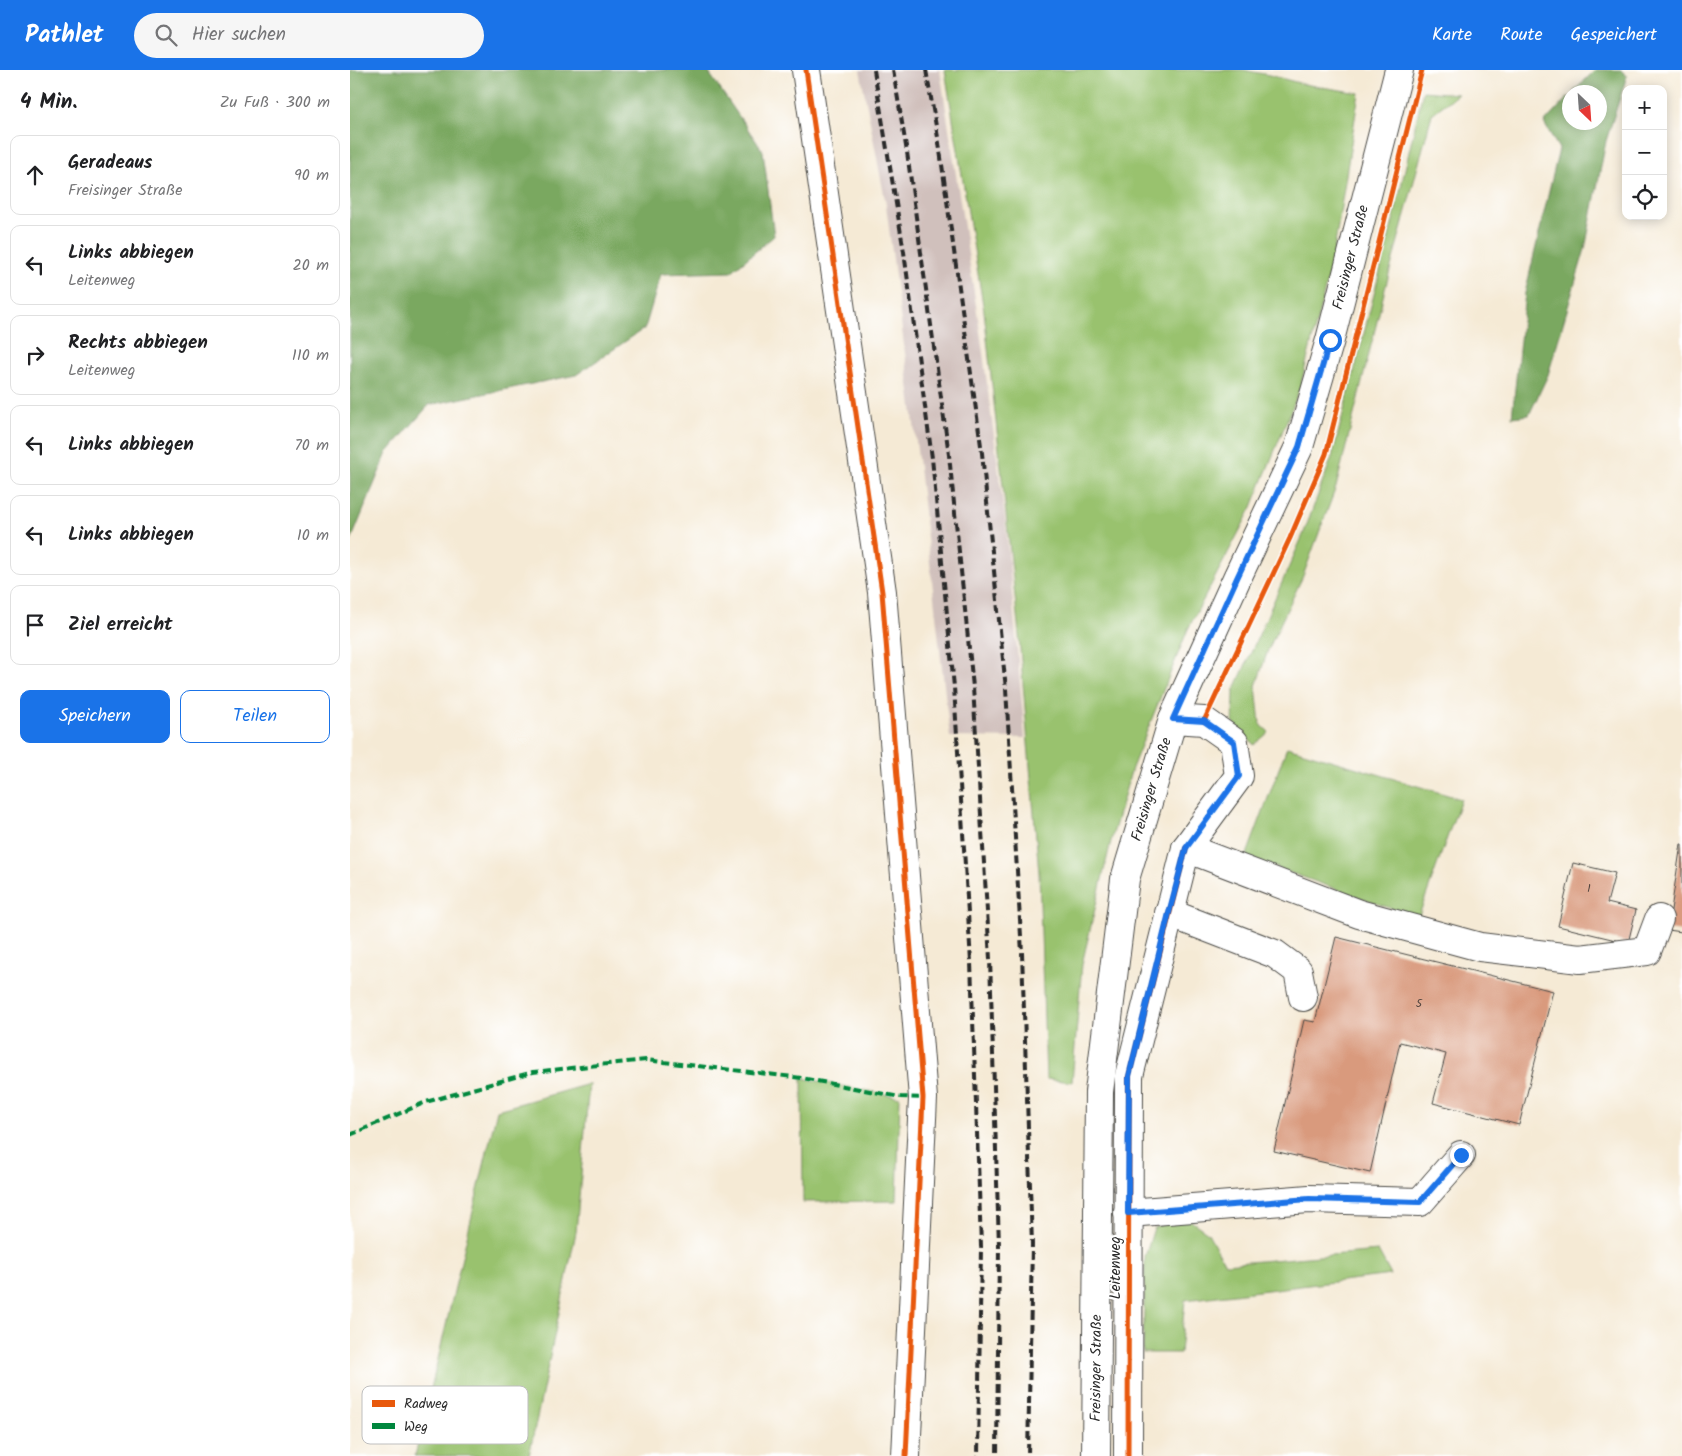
<!DOCTYPE html>
<html lang="de">
<head>
<meta charset="utf-8">
<style>
	body { margin:0; font-family:Kalam,sans-serif; background:#f6f6f6; color:#202124 }
	.controls { position:absolute; right:15px; top:15px; display:grid; overflow:hidden; border-radius:10px; box-shadow:0 2px 12px #0003 }
	.controls button { width:45px; height:45px; display:grid; place-items:center; padding:0; border:0; border-bottom:1px solid #e0e0e0; background:#fff; color:#202124; font:25px sans-serif }
	.compass { position:absolute; left:1212px; top:15px; width:45px; height:45px; border-radius:50%; background:#fff; box-shadow:0 2px 12px #0003; rotate:155deg }
	.stop { position:absolute; width:15px; height:15px; margin:-11px; border:4px solid #1a73e8; border-radius:50%; background:#fff }
	.stop.end { background:#1a73e8; border-color:#fff; box-shadow:0 1px 5px #0008 }
	.list { margin:0; padding:0; list-style:none }
	h2 { display:flex; justify-content:space-between; align-items:center; height:65px; margin:0; padding:0 20px; font-size:21px }
	h2 small { font-size:16px; font-weight:400; color:#757577 }
	.list li { display:grid; grid-template-columns:32px 1fr auto; gap:15px; align-items:center; box-sizing:border-box; height:80px; margin:0 10px 10px; padding:0 10px; border:1px solid #e0e0e0; border-radius:10px }
	.list b { display:block; font-size:19px; white-space:nowrap }
	.list p { margin:0; font-size:16px; white-space:nowrap; color:#757577 }
	.list em { font-size:16px; font-style:normal; color:#757577 }
	.actions { display:flex; gap:10px; padding:15px 20px }
	.actions a { flex:1; padding:11px 0; border:1px solid #1a73e8; border-radius:10px; text-align:center; font-size:18px; color:#1a73e8 }
	.actions .main { background:#1a73e8; color:#fff }
	.icon { flex:none; width:28px; height:28px; fill:none; stroke:currentColor; stroke-width:2; stroke-linecap:round; stroke-linejoin:round }
	.map { position:relative; flex:none; width:1332px; height:1386px; overflow:hidden }
	header { display:flex; align-items:center; gap:30px; box-sizing:border-box; height:70px; padding:0 25px; background:#1a73e8; color:#fff }
	header strong { font-size:24px }
	nav { display:flex; gap:28px; margin-inline-start:auto; font-size:18px }
	.search { width:350px; height:45px; background:#f6f6f6; display:flex; align-items:center; gap:12px; box-sizing:border-box; padding:0 18px; border-radius:28px; color:#757577; font-size:19px }
	main { display:flex }
	aside { flex:1; background:#fff }
	.map>svg:first-child { display:block }
</style>
</head>
<body>
<header>
<strong>Pathlet</strong>
<div class="search"><svg class="icon" aria-label="search" viewBox="0 0 24 24"><circle cx="10" cy="10" r="6"/><path d="M15 15l6 6"/></svg>Hier suchen</div>
<nav><a>Karte</a><a>Route</a><a>Gespeichert</a></nav>
</header>
<main>
<aside>
<h2>4 Min.<small>Zu Fuß · 300 m</small></h2>
<ul class="list">
<li><svg class="icon" aria-label="ahead" viewBox="0 0 24 24"><path d="M12 20V5M6 11l6-6 6 6"/></svg><div><b>Geradeaus</b><p>Freisinger Straße</p></div><em>90 m</em></li>
<li><svg class="icon" aria-label="left" viewBox="0 0 24 24"><path d="M17 20v-9H6M10 6l-5 5 5 5"/></svg><div><b>Links abbiegen</b><p>Leitenweg</p></div><em>20 m</em></li>
<li><svg class="icon" aria-label="right" viewBox="0 0 24 24"><path d="M7 20v-9h11M14 6l5 5-5 5"/></svg><div><b>Rechts abbiegen</b><p>Leitenweg</p></div><em>110 m</em></li>
<li><svg class="icon" aria-label="left" viewBox="0 0 24 24"><path d="M17 20v-9H6M10 6l-5 5 5 5"/></svg><div><b>Links abbiegen</b></div><em>70 m</em></li>
<li><svg class="icon" aria-label="left" viewBox="0 0 24 24"><path d="M17 20v-9H6M10 6l-5 5 5 5"/></svg><div><b>Links abbiegen</b></div><em>10 m</em></li>
<li><svg class="icon" aria-label="arrive" viewBox="0 0 24 24"><path d="M6 21V4h12l-3 4 3 4H6"/></svg><div><b>Ziel erreicht</b></div></li>
</ul>
<div class="actions"><a class="main">Speichern</a><a>Teilen</a></div>
</aside>
<div class="map">
<svg width="1332" height="1386" viewBox="0 0 1332 1386">
	<rect width="100%" height="100%" fill="#fff"/>
	<filter id="ink" filterUnits="userSpaceOnUse"><feTurbulence type="fractalNoise" baseFrequency=".02" numOctaves="2"/><feDisplacementMap in="SourceGraphic" scale="10" xChannelSelector="R" yChannelSelector="G"/><feConvolveMatrix kernelMatrix="1 2 1 2 8 2 1 2 1" color-interpolation-filters="sRGB"/></filter>
	<filter id="wash" filterUnits="userSpaceOnUse"><feTurbulence type="fractalNoise" baseFrequency=".0096" numOctaves="4" result="noise"/><feDisplacementMap in="SourceGraphic" scale="20" xChannelSelector="R" yChannelSelector="G"/><feGaussianBlur stdDeviation="1.12" result="paint"/><feColorMatrix in="noise" values="0 0 0 0 0 0 0 0 0 0 0 0 0 0 0 0 0 1.4 0 .05"/><feComposite in="paint" operator="in"/></filter>
	<g filter="url(#wash)">
		<rect width="100%" height="100%" fill="#f5ead5"/>
		<polygon fill="#d0c0bc" points="510,0 590,0 631,268 656,457 675,668 600,667 563,345 536,135"/>
		<g fill="#99c26e" stroke="#62764c">
			<polygon points="595,0 893,0 919,5 953,14 1009,23 983,187 950,318 902,437 838,559 782,698 761,771 732,894 722,1012 696,1009 689,803 668,555 634,241"/>
			<polygon points="1073,21 1108,24 1082,44 1035,219 986,417 953,506 918,580 906,616 910,654 919,662 904,675 883,652 884,621 953,465 982,387 1044,147"/>
			<polygon points="937,677 1111,729 1068,848 896,787"/>
			<polygon points="452,1008 550,1027 547,1131 453,1132"/>
			<polygon points="239,1014 226,1162 179,1386 65,1386 147,1040"/>
			<polygon points="834,1146 858,1163 875,1194 1028,1181 1041,1205 835,1230 830,1283 793,1283 795,1187 804,1158"/>
		</g>
		<g fill="#7aa861" stroke="#526a46">
			<polygon points="0,0 357,0 413,81 424,166 381,202 311,204 295,258 226,305 79,335 37,383 0,473"/>
			<polygon points="1245,0 1271,0 1277,6 1256,71 1235,179 1198,305 1179,345 1162,347 1175,223 1209,79 1194,53 1219,26 1220,52 1250,52 1250,22 1223,22"/>
		</g>
		<g id="blocks">
			<g fill="#d99a7d">
				<polygon points="1331,774 1332,774 1332,862 1318,860"/>
				<polygon points="1223,793 1265,803 1257,833 1286,840 1278,873 1208,856"/>
				<polygon points="986,867 1203,921 1169,1055 1083,1033 1096,984 1050,972 1020,1103 924,1081 954,950 965,952"/>
			</g>
		</g>
	</g>
	<g filter="url(#ink)">
		<use href="#blocks" fill-opacity="0" stroke="#494844" stroke-width="1"/>
		<g fill="none" stroke-linecap="round" stroke-linejoin="round">
			<g stroke="#494844" stroke-width="30">
				<g id="minor">
					<polyline points="456,0 532,522 573,1028 556,1386"/>
					<polyline points="836,778 1009,844 1130,877 1230,889 1297,881 1309,849"/>
					<polyline points="819,843 925,884 948,901 953,927"/>
					<polyline points="778,1143 959,1129 1070,1132 1111,1085"/>
					<polyline points="778,1386 779,1006 836,778 889,706 884,672 854,651 823,649"/>
				</g>
			</g>
			<g stroke="#494844" stroke-width="30">
				<g id="major">
					<path id="s1" d="M746,1386L749,1022L775,809L823,649L887,508L949,377L980,270L1049,0"/>
				</g>
			</g>
			<use href="#minor" stroke="#fff" stroke-width="28"/>
			<use href="#major" stroke="#fff" stroke-width="28"/>
			<g stroke="#2b2b2b" stroke-width="4" stroke-dasharray="8 4" stroke-linecap="butt">
				<polyline points="524,0 554,182 582,388 604,617 621,892 631,1176 628,1386"/>
				<polyline points="543,0 557,82 599,385 623,617 640,889 649,1176 647,1386"/>
				<polyline points="576,0 589,73 632,383 656,619 672,883 682,1174 678,1386"/>
			</g>
			<polyline stroke="#00873e" stroke-width="4" stroke-dasharray="8 4" stroke-linecap="butt" points="0,1065 76,1032 183,1002 296,990 452,1008 550,1027 573,1028"/>
			<g stroke="#fff" stroke-width="8">
				<g id="cycleway">
					<polyline points="456,0 532,522 573,1028 556,1386"/>
					<polyline points="854,651 940,468 976,384 1072,0"/>
					<polyline points="778,1386 779,1006 836,778"/>
				</g>
			</g>
			<use href="#cycleway" stroke="#e8590c" stroke-width="5"/>
		</g>
	</g>
	<g fill="none" stroke-linecap="round" stroke-linejoin="round" filter="url(#ink)">
		<polyline stroke="#1a73e8" stroke-width="6" points="980,270 949,377 887,508 823,649 854,651 884,672 889,706 836,778 819,843 779,1006 778,1143 959,1129 1070,1132 1111,1085"/>
	</g>
	<g text-anchor="middle" dominant-baseline="central" stroke-width="4.5" stroke-linejoin="round" paint-order="stroke">
		<g font-size="12" fill="#564740">
			<text x="1239" y="818">1</text>
			<text x="1069" y="933">5</text>
		</g>
		<g font-size="15" fill="#2b2b2b" stroke="#fff">
			<text stroke="none"><textPath href="#s1" startOffset="1242">Freisinger Straße</textPath></text>
			<text stroke="none"><textPath href="#s1" startOffset="672">Freisinger Straße</textPath></text>
			<text transform="translate(766 1198) rotate(-90)">Leitenweg</text>
			<text stroke="none"><textPath href="#s1" startOffset="88">Freisinger Straße</textPath></text>
		</g>
	</g>
	<rect x="12" y="1316" width="166" height="58" rx="8" fill="#fff" stroke="#bfbfbf" stroke-width="1"/>
	<rect x="22" y="1330" width="23" height="7" fill="#e8590c"/>
	<rect x="22" y="1353" width="23" height="6" fill="#00873e"/>
	<g font-size="14" fill="#2b2b2b">
		<text x="54" y="1338">Radweg</text>
		<text x="54" y="1361">Weg</text>
	</g>
</svg>
<div class="controls">
<button>+</button>
<button>−</button>
<button><svg class="icon" aria-label="locate" viewBox="0 0 24 24"><circle cx="12" cy="12" r="6"/><path d="M12 2v4M12 18v4M2 12h4M18 12h4"/></svg></button>
</div>
<svg class="compass" viewBox="-18 -18 36 36"><path d="M0-13l5 13h-10z" fill="#e53935"/><path d="M0 13l5-13h-10z" fill="#757577"/></svg>
<div class="stop" style="left:980px;top:270px"></div>
<div class="stop end" style="left:1111px;top:1085px"></div>
</div>
</main>
</body>
</html>
